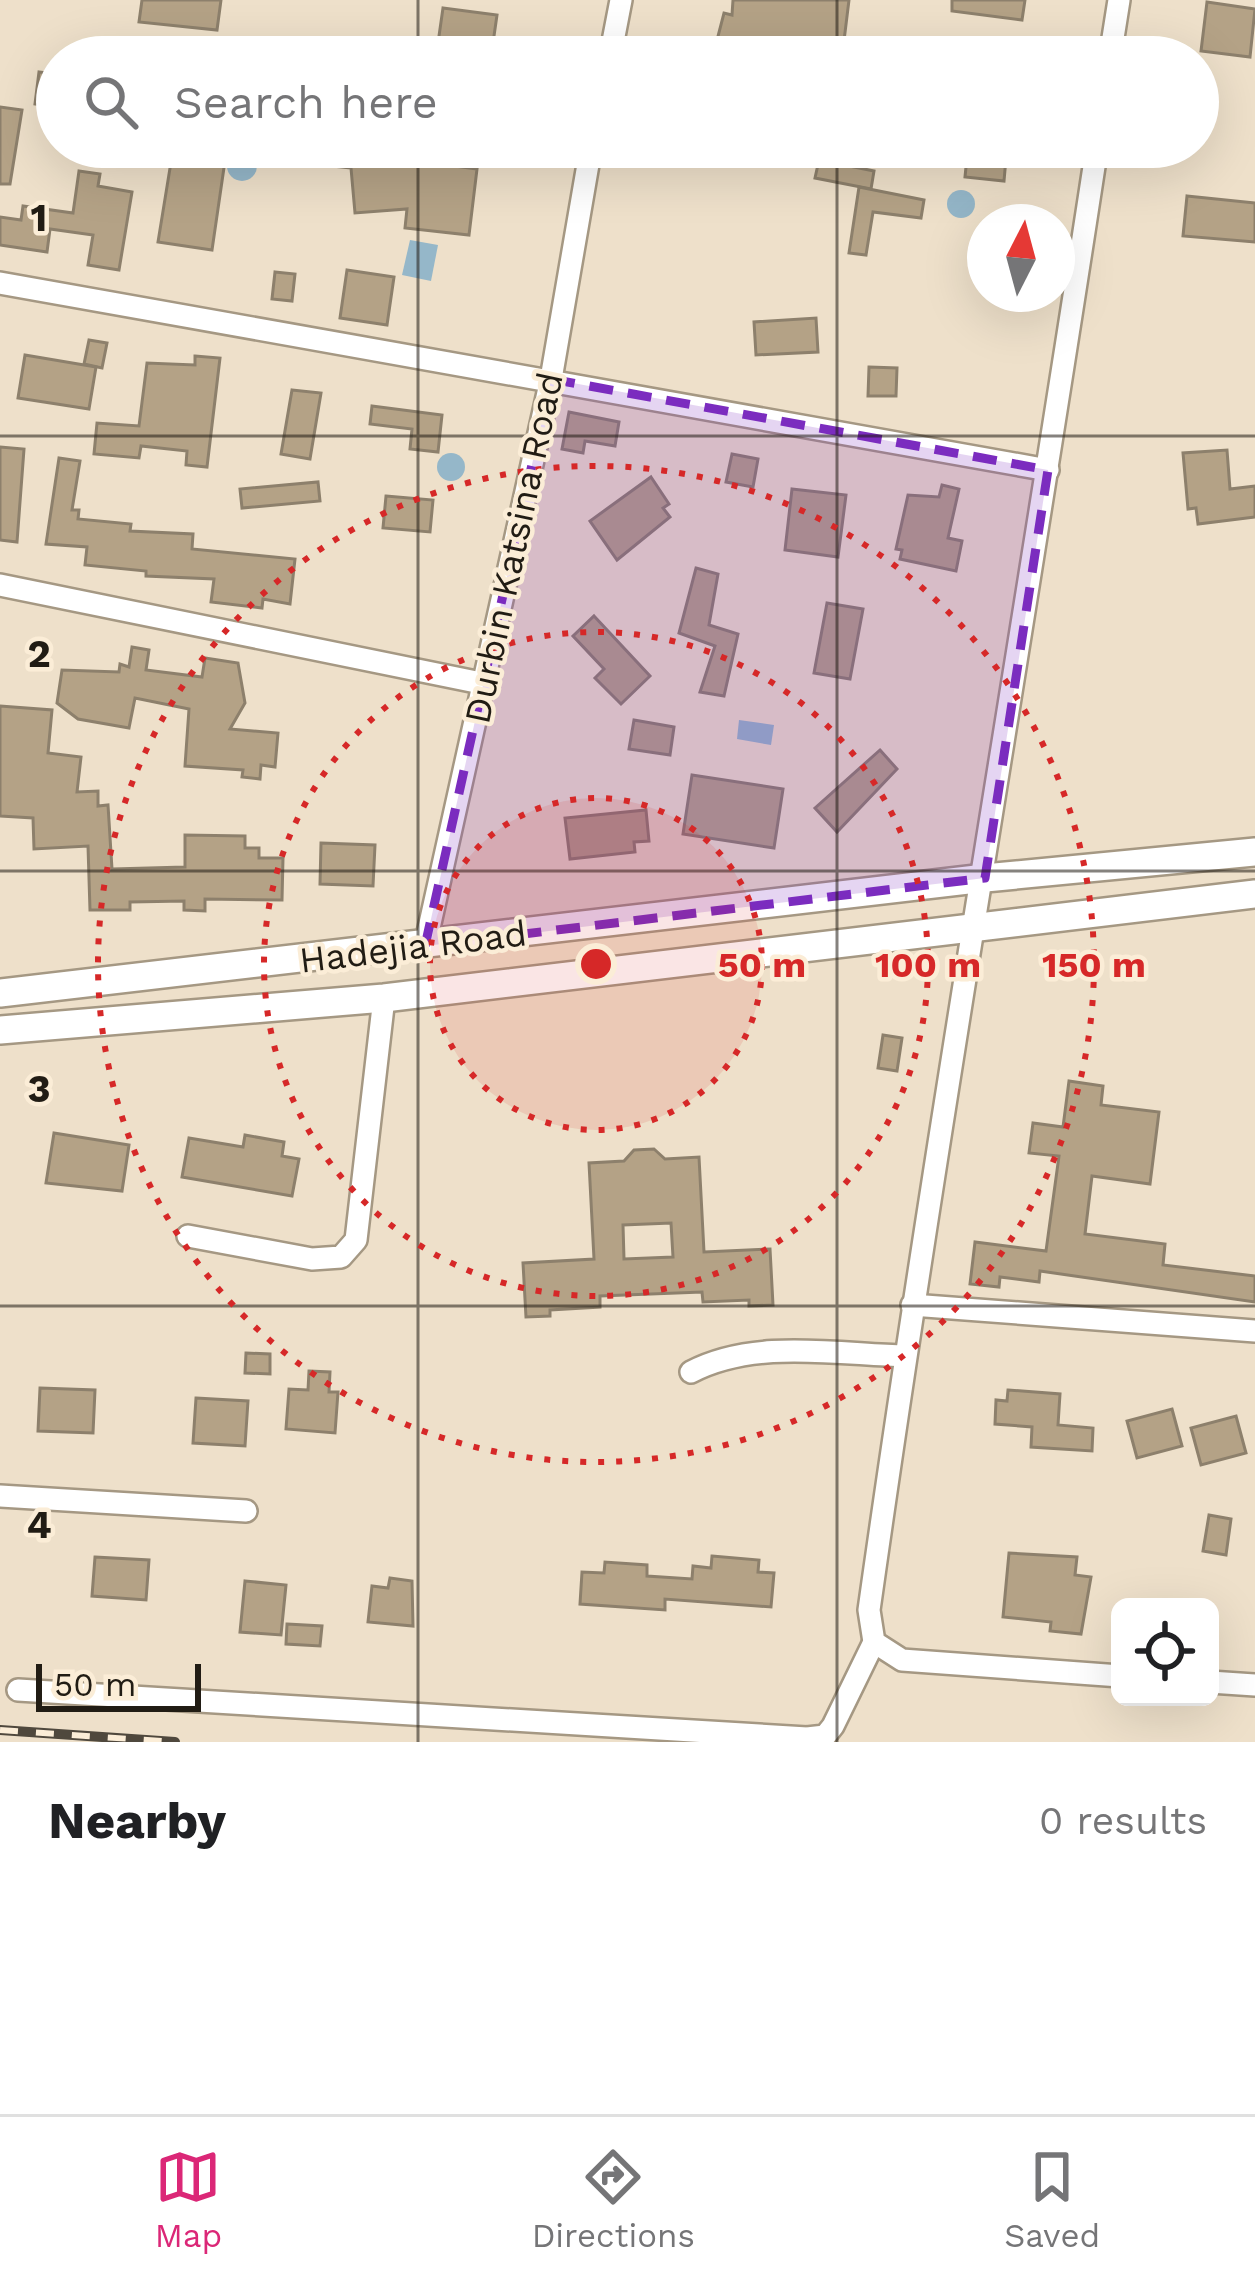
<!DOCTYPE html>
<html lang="en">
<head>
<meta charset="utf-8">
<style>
	body { margin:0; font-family:"Work Sans",sans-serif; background:#f2f2f2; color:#202124 }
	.controls { position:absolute; right:36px; bottom:36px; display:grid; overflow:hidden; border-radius:18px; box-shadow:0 12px 48px #0002 }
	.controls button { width:108px; height:108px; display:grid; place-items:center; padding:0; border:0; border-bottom:3px solid #e0e0e0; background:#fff; color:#202124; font:60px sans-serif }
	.compass { position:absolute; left:967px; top:204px; width:108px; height:108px; border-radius:50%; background:#fff; box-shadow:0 12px 48px #0002; rotate:6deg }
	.scale { position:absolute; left:36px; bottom:30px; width:165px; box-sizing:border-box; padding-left:12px; border:6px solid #211c14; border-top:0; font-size:33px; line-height:42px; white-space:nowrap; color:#211c14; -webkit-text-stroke:9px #fbedd7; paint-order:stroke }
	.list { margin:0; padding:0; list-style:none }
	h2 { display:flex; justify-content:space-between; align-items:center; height:156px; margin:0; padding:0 48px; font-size:51px }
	h2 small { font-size:39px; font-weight:400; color:#757577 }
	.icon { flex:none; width:66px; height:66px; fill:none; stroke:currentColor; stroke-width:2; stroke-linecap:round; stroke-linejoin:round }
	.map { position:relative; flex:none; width:1255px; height:1742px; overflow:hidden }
	.search { position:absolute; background:#fff; box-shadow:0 12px 48px #0002; left:36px; right:36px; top:36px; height:132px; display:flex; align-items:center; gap:30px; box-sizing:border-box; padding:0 42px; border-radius:66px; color:#757577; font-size:45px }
	.sheet { height:372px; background:#fff }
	nav { display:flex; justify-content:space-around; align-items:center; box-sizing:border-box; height:168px; border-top:3px solid #e0e0e0; background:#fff; font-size:33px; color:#757577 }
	nav a { display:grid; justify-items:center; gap:6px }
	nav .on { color:#db2777 }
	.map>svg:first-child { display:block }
</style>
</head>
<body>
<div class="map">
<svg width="1255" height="1742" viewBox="0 0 1255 1742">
	<rect width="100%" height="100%" fill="#eee0ca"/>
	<g fill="#95b7c9">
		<circle cx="242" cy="166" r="15"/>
		<circle cx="961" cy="204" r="14"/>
		<polygon points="410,240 438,245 431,281 402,275"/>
		<circle cx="451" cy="467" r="14"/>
		<polygon points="739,720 774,725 771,745 737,739"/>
	</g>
	<g fill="#b4a286" stroke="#8d806c" stroke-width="3" fill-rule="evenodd">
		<polygon points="142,0 221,0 217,30 139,22"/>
		<polygon points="733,0 849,0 842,57 761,57 762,50 717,40 724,13 732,15"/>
		<polygon points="952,0 1025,0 1022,20 952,11"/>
		<polygon points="1207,2 1255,9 1250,57 1201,51"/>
		<polygon points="443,8 497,15 491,57 436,57"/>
		<polygon points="39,72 57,74 57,107 35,104"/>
		<polygon points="0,107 22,110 10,184 0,184"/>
		<polygon points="205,147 227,147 212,250 158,242 171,162 196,166 197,151"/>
		<polygon points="265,147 386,147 386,157 477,169 469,235 405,228 407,209 355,213 351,168 265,159"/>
		<polygon points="968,147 1007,147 1004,181 965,177"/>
		<polygon points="819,160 874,171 871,189 815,178"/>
		<polygon points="79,171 100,174 98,186 132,192 119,270 88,265 93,235 50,229 47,252 0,245 0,217 21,220 23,206 73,213"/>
		<polygon points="859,187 924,200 921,218 873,212 866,255 849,253"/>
		<polygon points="1187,196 1255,203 1255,242 1183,236"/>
		<polygon points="347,270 394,277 387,325 340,318"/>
		<polygon points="275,272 295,274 292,301 272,299"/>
		<polygon points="816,318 818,352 756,355 754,322"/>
		<polygon points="89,340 107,343 102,368 84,364"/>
		<polygon points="25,355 96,367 89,409 18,398"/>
		<polygon points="195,356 220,358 207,467 186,465 187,451 141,446 139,458 94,454 97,423 139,426 147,363 195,365"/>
		<polygon points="869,367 897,368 896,396 868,396"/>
		<polygon points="292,390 321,393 310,459 281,454"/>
		<polygon points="372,406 442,415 438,452 410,449 412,429 370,424"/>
		<polygon points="569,412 619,422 615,446 585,441 583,453 562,449"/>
		<polygon points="0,447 24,449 17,542 0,540"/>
		<polygon points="1227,450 1230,489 1255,486 1255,517 1198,524 1196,508 1188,509 1183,453"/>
		<polygon points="732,454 758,459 753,487 726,482"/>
		<polygon points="59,458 80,461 72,510 79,510 78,519 131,524 130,531 193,534 192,549 295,559 290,604 263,599 262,608 211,602 214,579 146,576 146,571 85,565 87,547 46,544"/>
		<polygon points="651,477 669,504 663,508 670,517 617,560 590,521"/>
		<polygon points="318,482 320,501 242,508 240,489"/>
		<polygon points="942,485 959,489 948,538 962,541 956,571 900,559 902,550 896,549 908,495 939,497"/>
		<polygon points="792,489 846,495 838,557 785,550"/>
		<polygon points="386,496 433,500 430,532 383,528"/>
		<polygon points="696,568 718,574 709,625 738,634 724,696 700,692 715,646 679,633"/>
		<polygon points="827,603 863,609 850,679 814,673"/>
		<polygon points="594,616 650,676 621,704 595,678 604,669 573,636"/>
		<polygon points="132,647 149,650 146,670 202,677 205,658 238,663 245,703 230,729 278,733 275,767 261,765 260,779 242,777 243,770 185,766 189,709 135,698 129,728 78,719 57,703 62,670 119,672 120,664 129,667"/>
		<polygon points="0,706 52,710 48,753 81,757 77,792 98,791 98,806 108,805 112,869 185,867 185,835 245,836 245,848 259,848 259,858 283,858 282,900 205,899 205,911 184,910 184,901 130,902 130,910 90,910 88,846 34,849 33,818 0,816"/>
		<polygon points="634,720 674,727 670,755 629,749"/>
		<polygon points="880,750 897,769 837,832 815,808"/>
		<polygon points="692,775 783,789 774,848 683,834"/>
		<polygon points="646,810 649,841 634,842 635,852 570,859 565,818"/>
		<polygon points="321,843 375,845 373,886 320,884"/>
		<polygon points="883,1035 902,1038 897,1071 878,1068"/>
		<polygon points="1069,1081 1103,1086 1101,1105 1159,1112 1150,1184 1092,1176 1085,1234 1165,1244 1163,1265 1255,1276 1255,1302 1040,1271 1039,1282 1000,1277 999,1287 970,1284 975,1242 1046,1251 1059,1156 1029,1153 1033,1123 1063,1127"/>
		<polygon points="54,1133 129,1145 122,1191 46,1183"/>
		<polygon points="245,1135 284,1142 282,1156 299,1159 292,1196 182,1177 189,1138 243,1147"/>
		<path d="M654,1149L665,1159L699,1157L704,1252L770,1249L773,1305L749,1306V1300L703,1302L702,1292L600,1296V1307L550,1310V1316L526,1317L523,1263L594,1259L589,1163L624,1161L634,1150ZM671,1223L673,1257L624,1259L623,1225Z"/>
		<polygon points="246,1353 270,1354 270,1374 245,1373"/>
		<polygon points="309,1371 330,1372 329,1392 338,1392 335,1433 286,1429 289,1389 308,1390"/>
		<polygon points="40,1388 95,1390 93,1433 38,1431"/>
		<polygon points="1008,1390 1060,1394 1058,1425 1093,1428 1092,1451 1031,1447 1032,1427 995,1424 996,1400 1007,1401"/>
		<polygon points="196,1398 248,1401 245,1446 193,1443"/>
		<polygon points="1172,1409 1182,1446 1137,1458 1127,1421"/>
		<polygon points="1236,1416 1246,1453 1201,1465 1191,1428"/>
		<polygon points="1209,1515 1231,1519 1226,1555 1203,1551"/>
		<polygon points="1009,1553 1077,1557 1075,1575 1091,1577 1081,1634 1050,1631 1051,1622 1003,1617"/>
		<polygon points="712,1556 759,1560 758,1572 774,1573 771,1607 665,1599 665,1610 580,1604 582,1572 604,1573 605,1562 647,1565 647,1576 692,1579 693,1566 711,1568"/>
		<polygon points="95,1557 149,1560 146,1600 92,1596"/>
		<polygon points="390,1578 412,1581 413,1626 368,1622 372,1586 388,1588"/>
		<polygon points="245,1581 286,1585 281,1635 240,1632"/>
		<polygon points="287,1624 322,1626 320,1646 286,1644"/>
	</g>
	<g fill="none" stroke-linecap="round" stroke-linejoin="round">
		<g stroke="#a59883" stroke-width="26">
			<g id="minor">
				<polyline points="610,57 621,0"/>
				<polyline points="1110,57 1119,0"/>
				<path d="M1097,147C1023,635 938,1121 869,1610L874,1642L902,1660L1120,1676"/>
				<polyline points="0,283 1048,470"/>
				<polyline points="0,585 486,684"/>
				<polyline points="425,946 551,379 591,147"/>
				<polyline points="188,1236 312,1259 341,1257 356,1240 384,998"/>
				<polyline points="912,1305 1255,1331"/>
				<path d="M691,1372C754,1339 835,1354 905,1356"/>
				<polyline points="0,1496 246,1511"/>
				<polyline points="1210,1682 1255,1685"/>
				<polyline points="18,1690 807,1738 825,1736 833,1726 874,1642"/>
			</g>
		</g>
		<g stroke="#a59883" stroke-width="32">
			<g id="major">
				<polyline points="0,993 985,878 1255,852"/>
				<polyline points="0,1030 384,998 1255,894"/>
			</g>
		</g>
		<use href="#minor" stroke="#fff" stroke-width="21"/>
		<use href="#major" stroke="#fff" stroke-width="27"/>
		<g stroke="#4f483d" stroke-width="10">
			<polyline id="rail" points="0,1730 175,1742"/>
		</g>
		<use href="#rail" stroke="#fbedd7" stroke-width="6" stroke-dasharray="18" stroke-linecap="butt"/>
	</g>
	<path fill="#7b2cbf" fill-opacity="0.2" stroke="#7b2cbf" stroke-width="9" stroke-dasharray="24 15" stroke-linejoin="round" d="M551,379L1048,470L985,878L425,946Z"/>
	<path fill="none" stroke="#211c14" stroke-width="3" stroke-opacity="0.55" d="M418,0V57M837,0V57M418,147V1742M837,147V1742M0,436H1255M0,871H1255M0,1306H1255"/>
	<circle cx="596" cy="964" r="166" fill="#d62828" fill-opacity=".12"/>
	<g fill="none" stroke="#d62828" stroke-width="6" stroke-dasharray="6 12">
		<circle cx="596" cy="964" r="166"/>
		<circle cx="596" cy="964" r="332"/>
		<circle cx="596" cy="964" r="498"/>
	</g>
	<g text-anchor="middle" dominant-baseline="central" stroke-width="9" stroke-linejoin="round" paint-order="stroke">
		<g font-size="36" fill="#211c14" stroke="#fbedd7">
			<text transform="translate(514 548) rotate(-78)">Durbin Katsina Road</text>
			<text transform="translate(413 947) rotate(-7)">Hadejia Road</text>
		</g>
	</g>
	<g font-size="39" text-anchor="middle" font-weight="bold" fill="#211c14" stroke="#fbedd7" stroke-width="9" stroke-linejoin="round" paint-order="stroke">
		<text x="39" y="231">1</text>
		<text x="39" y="667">2</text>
		<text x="39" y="1102">3</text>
		<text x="39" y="1538">4</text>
	</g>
	<circle cx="596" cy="964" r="18" fill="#d62828" stroke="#fbedd7" stroke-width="6"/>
	<g font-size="36" text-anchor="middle" font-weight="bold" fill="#d62828" stroke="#fbedd7" stroke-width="9" stroke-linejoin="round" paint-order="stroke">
		<text x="762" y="977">50 m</text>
		<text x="928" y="977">100 m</text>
		<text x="1094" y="977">150 m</text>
	</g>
</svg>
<div class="controls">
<button><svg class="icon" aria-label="locate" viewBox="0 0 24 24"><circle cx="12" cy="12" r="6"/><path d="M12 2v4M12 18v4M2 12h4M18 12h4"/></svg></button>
</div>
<svg class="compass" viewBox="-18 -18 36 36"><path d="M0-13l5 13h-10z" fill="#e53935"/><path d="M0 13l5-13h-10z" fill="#757577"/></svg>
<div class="scale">50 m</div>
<div class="search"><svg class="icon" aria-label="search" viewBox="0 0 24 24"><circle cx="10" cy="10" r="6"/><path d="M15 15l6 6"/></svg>Search here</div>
</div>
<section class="sheet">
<h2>Nearby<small>0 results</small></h2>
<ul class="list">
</ul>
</section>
<nav>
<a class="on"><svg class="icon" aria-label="map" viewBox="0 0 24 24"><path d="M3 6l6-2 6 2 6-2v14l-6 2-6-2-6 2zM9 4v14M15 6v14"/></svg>Map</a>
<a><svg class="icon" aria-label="directions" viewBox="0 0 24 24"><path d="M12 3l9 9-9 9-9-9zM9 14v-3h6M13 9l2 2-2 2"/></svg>Directions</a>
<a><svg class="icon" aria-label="saved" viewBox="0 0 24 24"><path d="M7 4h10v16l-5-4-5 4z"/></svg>Saved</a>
</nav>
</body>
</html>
